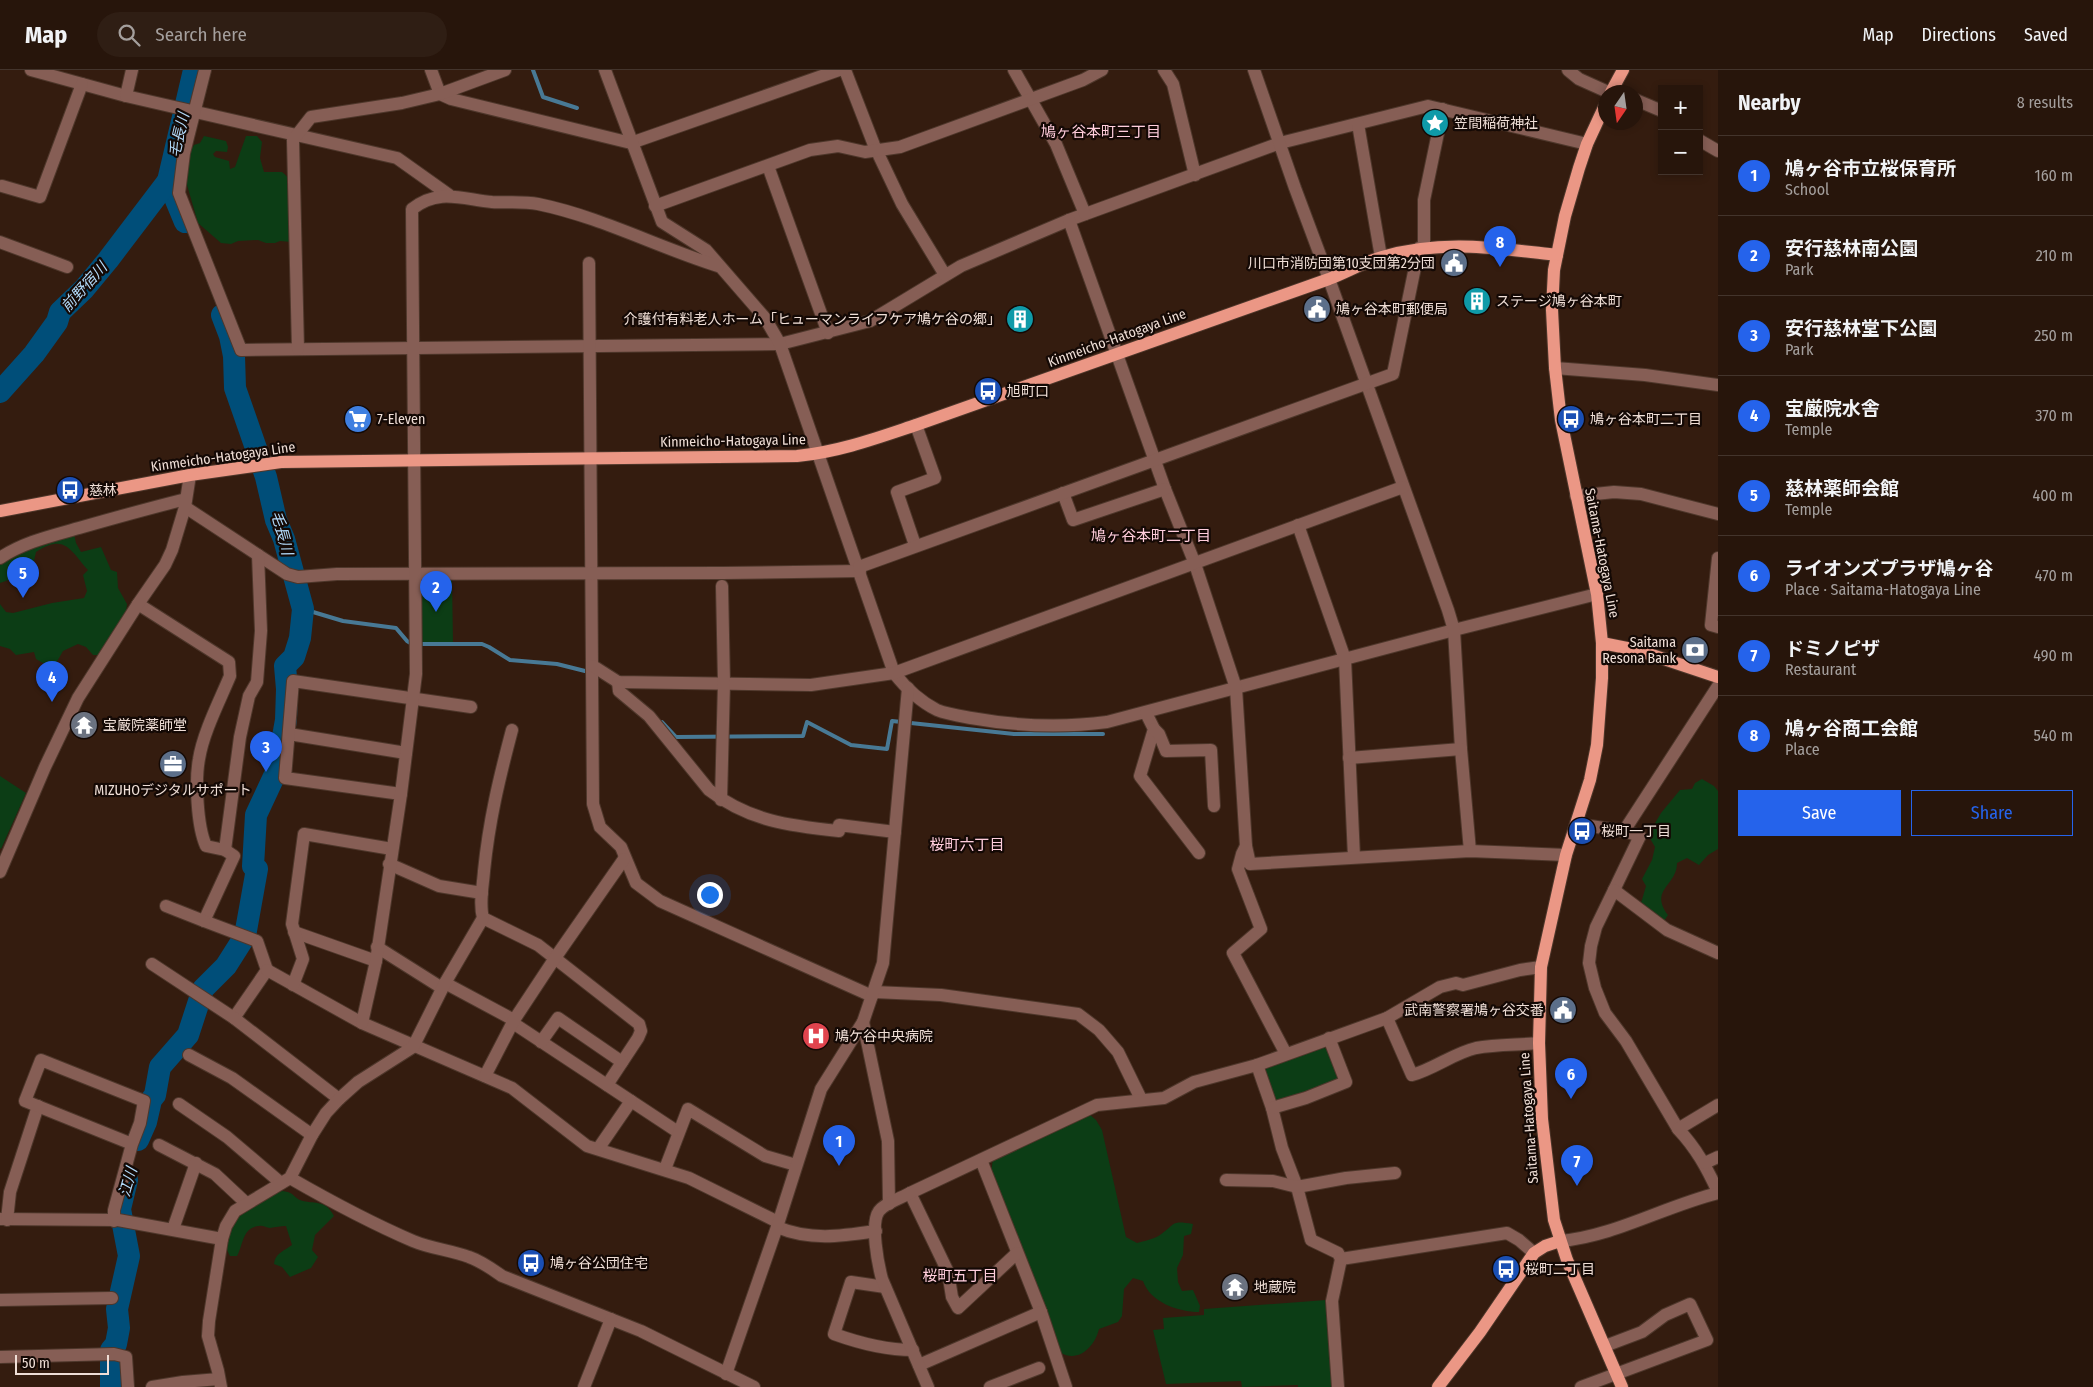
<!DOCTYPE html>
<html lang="en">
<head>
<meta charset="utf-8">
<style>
	body { margin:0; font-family:"Fira Sans Condensed","Noto Sans JP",sans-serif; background:#2f1e14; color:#f1f3f6 }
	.controls { position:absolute; right:15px; top:15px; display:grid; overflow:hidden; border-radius:0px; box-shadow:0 2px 8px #0003 }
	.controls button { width:45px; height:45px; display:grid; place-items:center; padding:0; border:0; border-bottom:1px solid #43342c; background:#27150b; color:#f1f3f6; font:25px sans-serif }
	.compass { position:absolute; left:1598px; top:15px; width:45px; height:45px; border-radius:50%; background:#27150b; box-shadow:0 2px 8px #0003; rotate:193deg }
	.scale { position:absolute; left:15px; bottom:12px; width:94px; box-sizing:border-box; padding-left:5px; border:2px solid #efded6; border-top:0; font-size:14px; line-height:18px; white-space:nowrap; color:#efded6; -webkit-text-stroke:4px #140905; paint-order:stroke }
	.you { position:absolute; left:709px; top:824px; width:18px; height:18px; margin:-12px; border:4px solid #fff; border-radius:50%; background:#1a73e8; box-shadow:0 0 0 8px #1a73e833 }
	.badge { display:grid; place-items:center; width:32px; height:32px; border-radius:50%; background:#2563eb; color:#fff; font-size:16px; font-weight:700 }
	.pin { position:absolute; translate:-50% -41px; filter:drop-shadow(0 1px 2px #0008) }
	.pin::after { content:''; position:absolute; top:26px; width:18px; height:15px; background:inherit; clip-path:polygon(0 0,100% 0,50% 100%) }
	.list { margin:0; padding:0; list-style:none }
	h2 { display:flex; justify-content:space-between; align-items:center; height:65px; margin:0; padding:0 20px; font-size:21px }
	h2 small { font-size:16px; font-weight:400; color:#a49f9d }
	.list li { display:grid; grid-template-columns:32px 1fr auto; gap:15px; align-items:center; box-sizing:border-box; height:80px; padding:0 20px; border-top:1px solid #43342c }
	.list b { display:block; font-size:19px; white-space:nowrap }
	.list p { margin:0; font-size:16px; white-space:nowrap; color:#a49f9d }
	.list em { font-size:16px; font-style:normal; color:#a49f9d }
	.actions { display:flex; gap:10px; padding:15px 20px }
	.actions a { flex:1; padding:11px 0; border:1px solid #2563eb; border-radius:0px; text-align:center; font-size:18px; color:#2563eb }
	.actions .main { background:#2563eb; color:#fff }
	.icon { flex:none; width:28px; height:28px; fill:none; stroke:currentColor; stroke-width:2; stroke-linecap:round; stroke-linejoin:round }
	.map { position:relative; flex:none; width:1718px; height:1317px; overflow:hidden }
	header { display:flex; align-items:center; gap:30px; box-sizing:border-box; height:70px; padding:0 25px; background:#27150b; border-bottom:1px solid #43342c }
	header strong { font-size:24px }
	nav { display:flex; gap:28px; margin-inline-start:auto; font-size:18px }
	.search { width:350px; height:45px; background:#2f1e14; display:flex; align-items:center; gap:12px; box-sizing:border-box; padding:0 18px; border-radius:28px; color:#a49f9d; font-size:19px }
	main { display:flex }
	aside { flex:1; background:#27150b }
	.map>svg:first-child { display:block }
</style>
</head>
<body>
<header>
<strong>Map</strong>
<div class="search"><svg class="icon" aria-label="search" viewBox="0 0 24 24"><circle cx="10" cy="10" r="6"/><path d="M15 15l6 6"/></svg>Search here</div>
<nav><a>Map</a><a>Directions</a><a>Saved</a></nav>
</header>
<main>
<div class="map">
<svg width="1718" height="1317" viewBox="0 0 1718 1317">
	<rect width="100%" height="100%" fill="#341c0f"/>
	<g fill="#0c3d15">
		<path d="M204,66L226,71L228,77L227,82L216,81L213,84L215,87L229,91L230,99L235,97L246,66H257L262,72L260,88L264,102H282C290,108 303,126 301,137C300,144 292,150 288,157L292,163V172L280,171L275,173H266L258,170L238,171L231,174L221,173L198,153L185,108L189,84L194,75L200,73Z"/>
		<path d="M74,464L76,473L81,482L101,477L111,500L117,502L118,518L127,534L126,542L115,558L114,566L100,585H93L86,577L78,574L63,581L55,595L43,593L36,589L34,582L16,585L10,579L0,576V534L6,542L13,543L52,533L84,528L87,521L83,505L88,500C70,480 65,463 36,482L34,491L29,496V503L0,513V492L10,485Z"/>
		<polygon points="452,510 453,574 419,573 419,511"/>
		<polygon points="0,706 26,723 1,779 0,778"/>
		<path d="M1702,709L1714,716L1718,721V779L1708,785L1699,795L1687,788L1677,793C1677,816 1649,819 1668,845L1664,851L1641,833L1646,816L1642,809L1652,790L1655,777L1648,765L1661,743L1680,720L1692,719L1695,713Z"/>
		<polygon points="1322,977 1329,980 1340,1006 1337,1012 1276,1032 1263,1003 1265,998"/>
		<path d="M1089,1044L1096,1050L1102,1060L1126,1167L1137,1173C1144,1171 1154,1169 1160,1165C1176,1154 1170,1150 1193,1154L1191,1164L1184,1166L1183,1185L1177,1198L1178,1212L1182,1221L1193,1220L1200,1236L1199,1242C1178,1242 1150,1232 1143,1211L1133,1208L1124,1219L1122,1246L1118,1252L1099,1259C1095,1276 1079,1293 1061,1283L991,1104L993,1088Z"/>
		<path d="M282,1121C295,1122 294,1129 303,1131C316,1134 326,1130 334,1146L315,1165L312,1180L318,1187L311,1198L290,1207L282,1197L274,1194C275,1183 284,1181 292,1175L286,1156C280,1156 276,1157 270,1158C266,1158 263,1155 259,1156C242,1157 243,1176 237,1186H230C212,1156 259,1128 282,1121Z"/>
		<polygon points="1326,1230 1332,1317 1298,1317 1298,1315 1242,1317 1241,1311 1166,1314 1153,1260 1164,1259 1163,1248 1204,1245 1204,1239"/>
	</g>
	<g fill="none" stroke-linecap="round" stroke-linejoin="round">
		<g stroke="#487995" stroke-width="4">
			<polyline points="533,0 543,27 577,38"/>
			<polyline points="303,539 343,551 396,558 407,571 412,574"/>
			<polyline points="419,574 482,574 489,577 510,590 557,594 589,602"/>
			<polyline points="662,652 676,667 803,666 807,652 851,675 887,679 892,651 1014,664 1103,664"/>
		</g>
		<g stroke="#004e79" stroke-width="22">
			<polyline points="185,152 168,111 194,0"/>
			<polyline points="0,322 34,284 57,252 60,242 84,219 108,190 168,111"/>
			<polyline points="138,1070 146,1052 151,1030 155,1025 160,997 188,965 203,919 226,896 245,866 257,799 253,796 256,745 277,700 286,650 287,619 285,596 294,587 300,568 303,539 284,469 276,450 266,407 235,318 234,286 230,266 222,245"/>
			<polyline points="111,1317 111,1280 116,1274 119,1258 117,1239 129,1186 120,1139 127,1110"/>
		</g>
		<g stroke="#4e372b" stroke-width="14">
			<g id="minor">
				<polyline points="31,0 126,26"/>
				<polyline points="132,0 126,26 397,88 449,125"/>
				<polyline points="205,0 184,83 179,123 241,280 780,274 870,251 961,196 1069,150 1280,73 1428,36 1587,74"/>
				<polyline points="431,0 440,24 451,29 631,73 839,0"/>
				<path d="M605,0L662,152L706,180L765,248L780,274L894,603C905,617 921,632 937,640C947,644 960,646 971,648C1016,656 1062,658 1107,652L1454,560L1597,524"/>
				<polyline points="845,0 874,75 902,134 945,205"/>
				<polyline points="1014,0 1056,74 1085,144"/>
				<polyline points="1164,0 1173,14 1195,105"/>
				<polyline points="1254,0 1295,118 1329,209 1448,540 1454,560 1461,679 1470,781"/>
				<polyline points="1568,0 1579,9 1608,22"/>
				<polyline points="1636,30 1662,41"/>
				<polyline points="1358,54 1381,187"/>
				<polyline points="1699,70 1718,81"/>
				<polyline points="768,96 828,263"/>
				<polyline points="2,116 40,127 82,14"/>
				<polyline points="655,136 810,80 838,76 865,82 900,77 1083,10 1102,0"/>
				<polyline points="1069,150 1165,419 1195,494 1236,618 1246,776"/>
				<polyline points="0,172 67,197"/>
				<polyline points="1424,177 1424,130 1443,39"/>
				<polyline points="589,193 593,734 600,757 621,777 636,813 660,831 872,926"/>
				<polyline points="298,279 293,70 311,47 402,33 440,24 505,0"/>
				<polyline points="1555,298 1645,305 1718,315"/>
				<polyline points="1063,423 1073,450 1165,419"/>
				<polyline points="1576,426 1614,422 1641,424 1718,444"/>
				<polyline points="185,437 287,504 298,507 337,504 722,503 860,501"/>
				<polyline points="1298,455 1345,589 1354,787"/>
				<polyline points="915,475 897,422 935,408 916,355"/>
				<path d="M0,488C24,472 51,466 79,458C114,448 150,438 186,429"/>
				<polyline points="1718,488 1711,555 1718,557"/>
				<polyline points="859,497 1393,304 1419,178"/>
				<path d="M138,534L229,592L230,606C220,630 203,663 199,689C195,710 197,756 206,776L225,780L234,786L204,851L257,871L267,900L234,948"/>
				<polyline points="593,596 618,612 811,615 894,603 1403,417"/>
				<path d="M618,612L619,621L649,646L709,720C749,751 790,756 839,761V755L895,762"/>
				<polyline points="1146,643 1154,659 1140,706 1199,783"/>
				<polyline points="1154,659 1159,664 1166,681 1211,680 1214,736"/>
				<polyline points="289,664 406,683"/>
				<polyline points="1349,688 1461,679"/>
				<polyline points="401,724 285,708 293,611 471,637"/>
				<polyline points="721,730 724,613 722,516"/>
				<polyline points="1577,754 1624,761 1640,766 1614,820"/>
				<polyline points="1624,761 1718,616"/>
				<polyline points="225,780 240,667 249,626 257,612 261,561 258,485"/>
				<polyline points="389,794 439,816 482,823"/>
				<polyline points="0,802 45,697 78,628 138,534 165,495 172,480 185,437 190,405"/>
				<polyline points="166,836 204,851"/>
				<polyline points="483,848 538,875 639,954 641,961 638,968 607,1015"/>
				<polyline points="294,862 376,891"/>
				<polyline points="377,877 442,918"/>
				<path d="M1718,883L1667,860L1614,820L1596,857L1591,876L1589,893L1595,918L1605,943L1626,971L1678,1059C1696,1078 1707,1098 1718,1122"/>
				<polyline points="152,894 234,948 339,1029"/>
				<polyline points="267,900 362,953 512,1018 587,1076 689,1108 778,1152"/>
				<polyline points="445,913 514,950"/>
				<polyline points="293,915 303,889 292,854 304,764 392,779"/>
				<polyline points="874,922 941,925 1078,944 1099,960 1118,982 1141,1029"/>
				<path d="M1387,948L1412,1005C1434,999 1454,983 1476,978C1496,974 1519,975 1539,973"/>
				<polyline points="863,952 888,1071 889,1134"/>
				<path d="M362,953L376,891L401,724L416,604L412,139C438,118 462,129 492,132C507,133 523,131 538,134C601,147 657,177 718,196"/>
				<polyline points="513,953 678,1062"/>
				<polyline points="541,972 558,948 622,992"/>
				<polyline points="1286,984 1233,883 1261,859 1238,799 1242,784 1246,776 1250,794 1470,781 1566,785"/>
				<polyline points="189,985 232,1008 312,1065"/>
				<polyline points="1257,995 1272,1038 1282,1078 1297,1117 1311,1170 1338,1183 1341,1189 1332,1231 1338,1317"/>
				<polyline points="485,1006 514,950 555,888 624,789"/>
				<polyline points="179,1034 227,1067 281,1113"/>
				<polyline points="1272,1038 1306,1028 1346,1012 1329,968"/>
				<polyline points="1678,1059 1718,1035"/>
				<polyline points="159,1075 215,1104 246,1133"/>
				<polyline points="598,1079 631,1031"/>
				<polyline points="981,1090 1041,1242 1066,1317"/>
				<polyline points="1705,1093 1718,1087"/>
				<polyline points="665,1099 688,1039 765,1086 796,1095"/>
				<path d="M290,1108C330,1131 371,1153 413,1171C432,1179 451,1180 469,1187C481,1191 492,1199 502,1206L641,1261L754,1317"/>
				<polyline points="1226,1110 1273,1111 1297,1117 1346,1108 1395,1103"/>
				<polyline points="910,1123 948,1202 952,1227 958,1238 1017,1183"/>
				<polyline points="0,1149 118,1150 222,1169"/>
				<polyline points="7,1150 10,1122 38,1036"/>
				<polyline points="114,1151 114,1140 132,1074 140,1053 144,1031 41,990 25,1031 132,1074"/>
				<path d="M777,1157C810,1171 842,1166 876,1161"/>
				<polyline points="173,1159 196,1093"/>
				<path d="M1560,1171C1615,1166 1665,1136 1718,1123"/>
				<polyline points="1341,1189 1507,1163 1519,1170 1534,1183"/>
				<path d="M885,1217L851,1212L834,1264C859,1273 886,1280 913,1280"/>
				<polyline points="0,1230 112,1228"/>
				<polyline points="0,1287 114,1284 126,1287 128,1317"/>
				<polyline points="919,1295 1041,1242"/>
				<polyline points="726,1304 777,1157 821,1019 863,952 883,893 908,618"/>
				<polyline points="152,1317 183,1312 219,1309"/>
				<path d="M221,1317L218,1301L208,1266L209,1251L222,1169L226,1156L235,1141L290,1108L312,1065L326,1043L339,1029L358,1012L413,977L445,913L483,848C479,833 483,816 484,801C489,751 499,709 512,660"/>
				<polyline points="584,1317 611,1249"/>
				<path d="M928,1317L882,1209C878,1194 870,1153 879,1141C885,1133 901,1128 910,1123L1097,1035L1164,1028L1194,1012L1257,995L1387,948L1440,917L1456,913L1463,915L1520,900L1541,897"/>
				<polyline points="990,1317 1039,1298"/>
				<polyline points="1581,1317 1707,1270 1690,1234 1665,1245 1642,1262 1605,1276"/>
			</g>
		</g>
		<g stroke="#4e372b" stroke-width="14">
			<g id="major">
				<polyline points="1611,22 1623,0"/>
				<polyline points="1606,33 1587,74 1579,98 1565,146 1554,200 1552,240 1555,298 1561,350 1597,524 1602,573 1602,608 1597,675 1590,710 1566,785 1541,897 1539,973 1542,1049 1554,1150 1567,1190 1622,1317"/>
				<path d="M0,441L190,405L281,392L797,386C839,382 877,368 916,355L1329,209C1347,202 1364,192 1382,187C1443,169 1495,178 1557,185"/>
				<polyline points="1602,573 1637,580 1718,607"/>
				<polyline points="1438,1317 1480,1262 1534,1183 1545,1176 1560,1171"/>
			</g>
		</g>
		<use href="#minor" stroke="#865e55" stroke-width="12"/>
		<use href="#major" stroke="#eb9785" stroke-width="12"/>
	</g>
	<defs>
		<g id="sight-disc" transform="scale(1.4375)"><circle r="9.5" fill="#0f9aa8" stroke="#140905"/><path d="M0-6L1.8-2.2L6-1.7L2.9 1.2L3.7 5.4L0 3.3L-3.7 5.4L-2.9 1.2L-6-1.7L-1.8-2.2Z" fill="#fff"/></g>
		<g id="civic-disc" transform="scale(1.4375)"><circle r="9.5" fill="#5c6f8a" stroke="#140905"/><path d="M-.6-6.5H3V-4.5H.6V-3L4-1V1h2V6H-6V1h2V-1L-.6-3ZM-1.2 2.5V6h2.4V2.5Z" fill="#fff"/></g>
		<g id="building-disc" transform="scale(1.4375)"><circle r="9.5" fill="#0f9aa8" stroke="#140905"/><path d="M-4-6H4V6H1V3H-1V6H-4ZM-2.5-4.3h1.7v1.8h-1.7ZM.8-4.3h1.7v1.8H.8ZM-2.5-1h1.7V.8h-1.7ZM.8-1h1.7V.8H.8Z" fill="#fff"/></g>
		<g id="bus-disc" transform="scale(1.4375)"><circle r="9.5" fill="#1a4fb4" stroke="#140905"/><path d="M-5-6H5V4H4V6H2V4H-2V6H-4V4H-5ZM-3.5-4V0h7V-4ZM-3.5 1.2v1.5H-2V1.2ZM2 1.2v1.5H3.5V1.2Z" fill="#fff"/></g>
		<g id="supermarket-disc" transform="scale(1.4375)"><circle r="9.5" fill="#3f7fe0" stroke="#140905"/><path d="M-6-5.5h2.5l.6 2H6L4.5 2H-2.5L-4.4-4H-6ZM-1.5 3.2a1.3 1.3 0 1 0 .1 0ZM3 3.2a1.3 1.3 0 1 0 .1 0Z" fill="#fff"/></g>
		<g id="bank-disc" transform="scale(1.4375)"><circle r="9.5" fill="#5c6f8a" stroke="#140905"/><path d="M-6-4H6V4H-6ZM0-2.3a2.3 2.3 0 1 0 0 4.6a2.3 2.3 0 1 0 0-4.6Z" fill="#fff"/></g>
		<g id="temple-disc" transform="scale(1.4375)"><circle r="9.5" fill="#6b7280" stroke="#140905"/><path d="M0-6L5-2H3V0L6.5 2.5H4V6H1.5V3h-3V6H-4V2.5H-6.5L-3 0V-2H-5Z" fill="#fff"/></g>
		<g id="office-disc" transform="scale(1.4375)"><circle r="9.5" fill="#5c6f8a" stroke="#140905"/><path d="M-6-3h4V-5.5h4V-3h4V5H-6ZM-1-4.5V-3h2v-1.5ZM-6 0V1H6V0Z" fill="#fff"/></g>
		<g id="hospital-disc" transform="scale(1.4375)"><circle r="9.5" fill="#e0444e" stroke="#140905"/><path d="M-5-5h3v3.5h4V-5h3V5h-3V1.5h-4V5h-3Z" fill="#fff"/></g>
	</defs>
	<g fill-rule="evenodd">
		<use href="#sight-disc" x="1435" y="53"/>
		<use href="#civic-disc" x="1454" y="193"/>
		<use href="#building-disc" x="1477" y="231"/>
		<use href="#civic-disc" x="1317" y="239"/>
		<use href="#building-disc" x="1020" y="249"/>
		<use href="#bus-disc" x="988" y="321"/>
		<use href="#supermarket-disc" x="358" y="349"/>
		<use href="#bus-disc" x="1571" y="349"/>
		<use href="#bus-disc" x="70" y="420"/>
		<use href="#bank-disc" x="1695" y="580"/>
		<use href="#temple-disc" x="84" y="655"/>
		<use href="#office-disc" x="173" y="694"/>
		<use href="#bus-disc" x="1582" y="761"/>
		<use href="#civic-disc" x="1563" y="940"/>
		<use href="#hospital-disc" x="816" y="966"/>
		<use href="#bus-disc" x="531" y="1193"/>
		<use href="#bus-disc" x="1506" y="1199"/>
		<use href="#temple-disc" x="1235" y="1217"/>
	</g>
	<g text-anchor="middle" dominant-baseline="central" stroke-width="4.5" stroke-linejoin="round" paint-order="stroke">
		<g font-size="14" fill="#efded6" stroke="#140905" text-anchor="start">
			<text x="1454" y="53">笠間稲荷神社</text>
			<text x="1435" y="193" text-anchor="end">川口市消防団第10支団第2分団</text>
			<text x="1496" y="231">ステージ鳩ヶ谷本町</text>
			<text x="1336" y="239">鳩ヶ谷本町郵便局</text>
			<text x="1001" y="249" text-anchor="end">介護付有料老人ホーム「ヒューマンライフケア鳩ケ谷の郷」</text>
			<text x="1007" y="321">旭町口</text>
			<text x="377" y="349">7-Eleven</text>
			<text x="1590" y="349">鳩ヶ谷本町二丁目</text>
			<text x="89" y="420">慈林</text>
			<text x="1676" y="572" text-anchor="end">Saitama<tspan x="1676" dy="16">Resona Bank</tspan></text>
			<text x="103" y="655">宝厳院薬師堂</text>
			<text x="173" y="720" text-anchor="middle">MIZUHOデジタルサポート</text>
			<text x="1601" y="761">桜町一丁目</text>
			<text x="1544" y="940" text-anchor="end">武南警察署鳩ヶ谷交番</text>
			<text x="835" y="966">鳩ケ谷中央病院</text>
			<text x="550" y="1193">鳩ヶ谷公団住宅</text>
			<text x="1525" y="1199">桜町二丁目</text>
			<text x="1254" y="1217">地蔵院</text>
		</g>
		<g font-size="14" fill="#efded6" stroke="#140905">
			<text transform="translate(1117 268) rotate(-20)">Kinmeicho-Hatogaya Line</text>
			<text transform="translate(733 371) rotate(-1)">Kinmeicho-Hatogaya Line</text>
			<text transform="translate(223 387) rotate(-8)">Kinmeicho-Hatogaya Line</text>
			<text transform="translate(1602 483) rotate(79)">Saitama-Hatogaya Line</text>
			<text transform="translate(1529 1048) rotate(-94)">Saitama-Hatogaya Line</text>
		</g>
		<g font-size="15" fill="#ffcddc" stroke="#140905">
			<text x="1101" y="62">鳩ヶ谷本町三丁目</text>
			<text x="1151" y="466">鳩ヶ谷本町二丁目</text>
			<text x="967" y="775">桜町六丁目</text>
			<text x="960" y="1206">桜町五丁目</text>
		</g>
		<g font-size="15" font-style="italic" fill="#b3dbfb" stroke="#140905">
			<text transform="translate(179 65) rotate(-77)">毛長川</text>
			<text transform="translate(84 217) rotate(-48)">前野宿川</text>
			<text transform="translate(282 463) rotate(75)">毛長川</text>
			<text transform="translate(128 1112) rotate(-74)">江川</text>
		</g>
	</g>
</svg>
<div class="controls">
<button>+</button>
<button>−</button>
</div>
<svg class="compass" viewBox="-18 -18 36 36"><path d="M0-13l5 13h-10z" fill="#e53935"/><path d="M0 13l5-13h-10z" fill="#a49f9d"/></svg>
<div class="scale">50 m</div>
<div class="you"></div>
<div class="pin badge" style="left:839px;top:1096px">1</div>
<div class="pin badge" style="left:436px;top:542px">2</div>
<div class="pin badge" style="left:266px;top:702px">3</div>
<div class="pin badge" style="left:52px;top:632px">4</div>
<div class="pin badge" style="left:23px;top:528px">5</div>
<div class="pin badge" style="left:1571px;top:1029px">6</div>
<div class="pin badge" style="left:1577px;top:1116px">7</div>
<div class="pin badge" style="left:1500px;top:197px">8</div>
</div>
<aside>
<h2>Nearby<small>8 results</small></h2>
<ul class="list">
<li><span class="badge">1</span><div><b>鳩ヶ谷市立桜保育所</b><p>School</p></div><em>160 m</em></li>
<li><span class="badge">2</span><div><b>安行慈林南公園</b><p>Park</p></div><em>210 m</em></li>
<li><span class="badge">3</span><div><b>安行慈林堂下公園</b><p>Park</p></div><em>250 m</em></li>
<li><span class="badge">4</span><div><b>宝厳院水舎</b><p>Temple</p></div><em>370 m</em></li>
<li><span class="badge">5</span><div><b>慈林薬師会館</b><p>Temple</p></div><em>400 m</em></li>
<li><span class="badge">6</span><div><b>ライオンズプラザ鳩ヶ谷</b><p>Place · Saitama-Hatogaya Line</p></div><em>470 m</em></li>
<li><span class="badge">7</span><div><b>ドミノピザ</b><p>Restaurant</p></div><em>490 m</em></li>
<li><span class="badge">8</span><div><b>鳩ヶ谷商工会館</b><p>Place</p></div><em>540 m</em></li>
</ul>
<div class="actions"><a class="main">Save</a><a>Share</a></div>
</aside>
</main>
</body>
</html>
